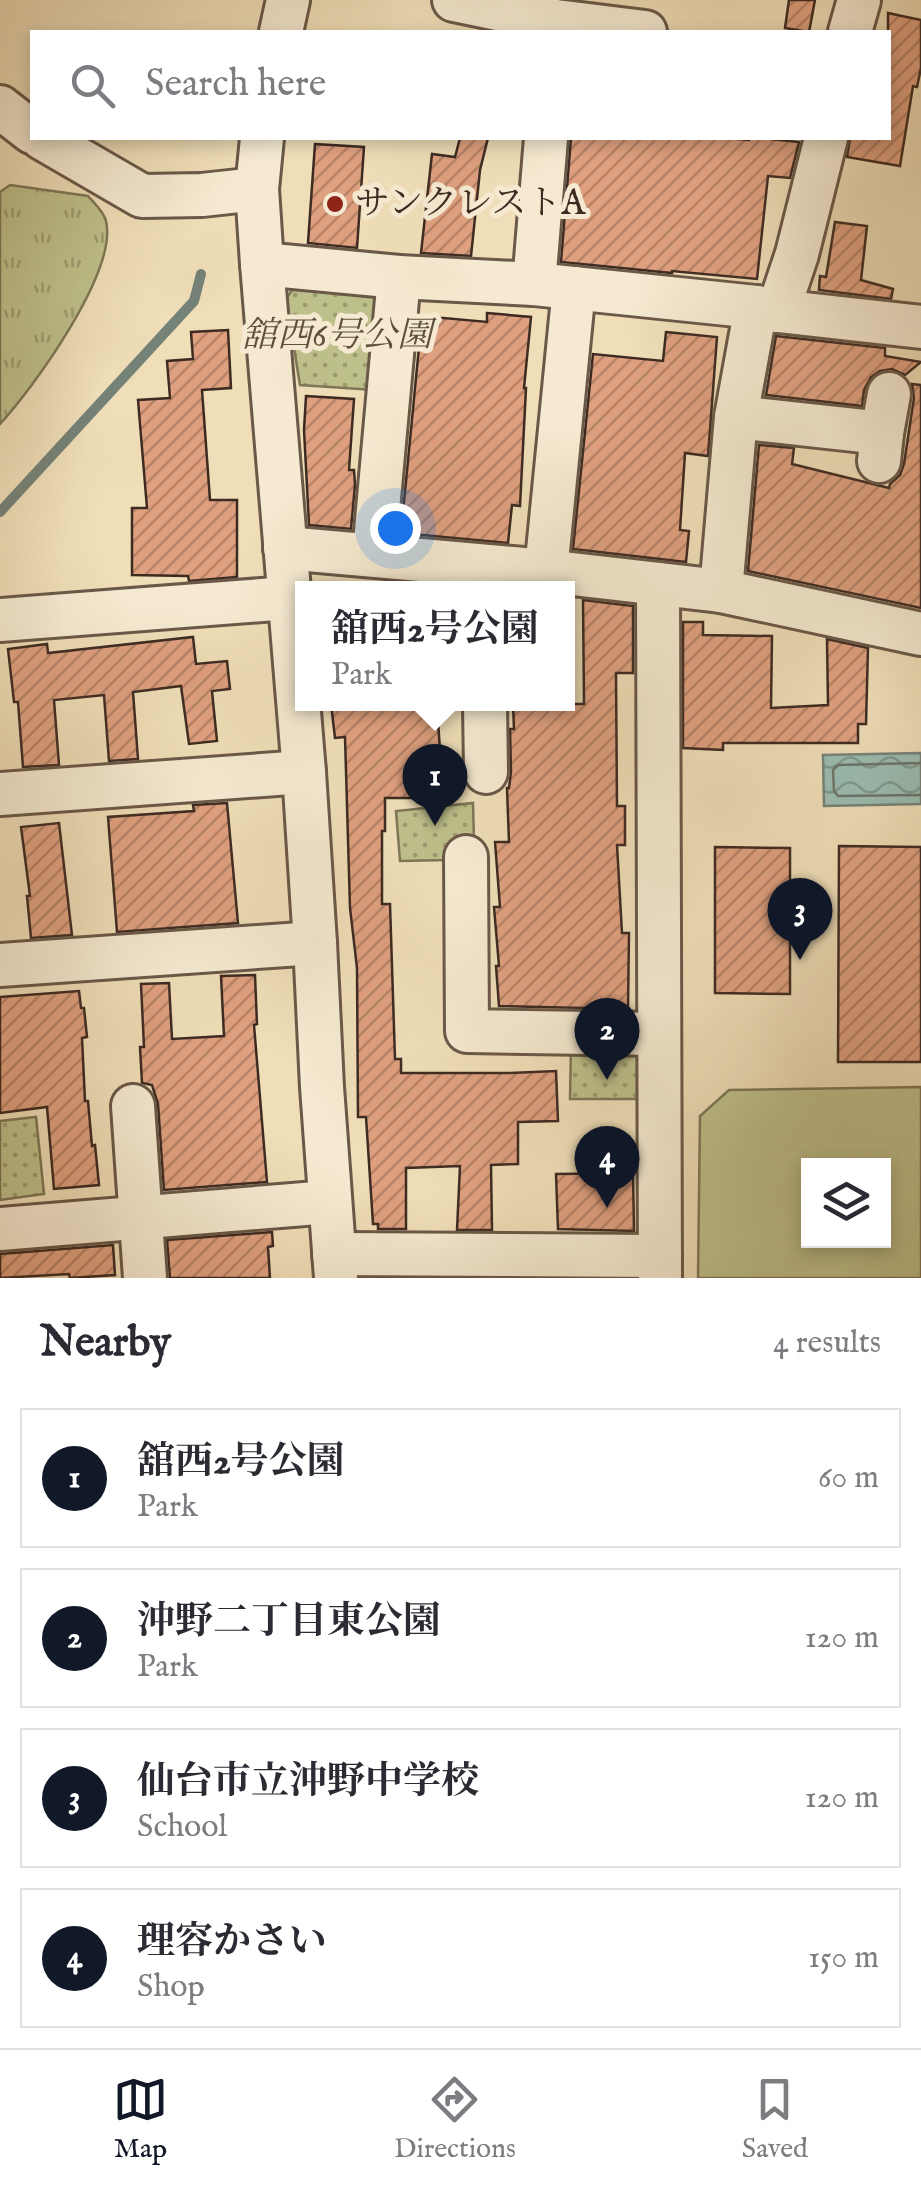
<!DOCTYPE html>
<html lang="en">
<head>
<meta charset="utf-8">
<style>
	body { margin:0; font-family:"IM FELL English","Noto Serif JP",serif; background:#f2f2f3; color:#2b2b33 }
	.controls { position:absolute; right:30px; bottom:30px; display:grid; overflow:hidden; border-radius:0px; box-shadow:0 5px 15px #0003 }
	.controls button { width:90px; height:90px; display:grid; place-items:center; padding:0; border:0; border-bottom:2px solid #e1e1e2; background:#fff; color:#2b2b33; font:50px sans-serif }
	.you { position:absolute; left:395px; top:528px; width:35px; height:35px; margin:-25px; border:8px solid #fff; border-radius:50%; background:#1a73e8; box-shadow:0 0 0 15px #1a73e833 }
	.badge { display:grid; place-items:center; width:65px; height:65px; border-radius:50%; background:#111827; color:#fff; font-size:32px; font-weight:700 }
	.pin { position:absolute; translate:-50% -82px; filter:drop-shadow(0 2px 5px #0008) }
	.pin::after { content:''; position:absolute; top:52px; width:35px; height:30px; background:inherit; clip-path:polygon(0 0,100% 0,50% 100%) }
	.popup { position:absolute; left:295px; top:581px; width:280px; height:130px; box-sizing:border-box; display:grid; place-content:center; border-radius:0px; background:#fff; filter:drop-shadow(0 2px 8px #0005); font-size:32px; white-space:nowrap; color:#7c7c81 }
	.popup b { font-size:38px; color:#2b2b33 }
	.popup::after { content:''; position:absolute; left:50%; top:100%; margin-left:-20px; border:20px solid transparent; border-top-color:#fff }
	.list { margin:0; padding:0; list-style:none }
	h2 { display:flex; justify-content:space-between; align-items:center; height:130px; margin:0; padding:0 40px; font-size:42px }
	h2 small { font-size:32px; font-weight:400; color:#7c7c81 }
	.list li { display:grid; grid-template-columns:65px 1fr auto; gap:30px; align-items:center; box-sizing:border-box; height:140px; margin:0 20px 20px; padding:0 20px; border:2px solid #e1e1e2; border-radius:0px }
	.list b { display:block; font-size:38px; white-space:nowrap }
	.list p { margin:0; font-size:32px; white-space:nowrap; color:#7c7c81 }
	.list em { font-size:32px; font-style:normal; color:#7c7c81 }
	.icon { flex:none; width:55px; height:55px; fill:none; stroke:currentColor; stroke-width:2; stroke-linecap:round; stroke-linejoin:round }
	.map { position:relative; flex:none; width:921px; height:1278px; overflow:hidden }
	.search { position:absolute; background:#fff; box-shadow:0 5px 15px #0003; left:30px; right:30px; top:30px; height:110px; display:flex; align-items:center; gap:25px; box-sizing:border-box; padding:0 35px; border-radius:0px; color:#7c7c81; font-size:38px }
	.sheet { height:770px; background:#fff }
	nav { display:flex; justify-content:space-around; align-items:center; box-sizing:border-box; height:140px; border-top:2px solid #e1e1e2; background:#fff; font-size:28px; color:#7c7c81 }
	nav a { display:grid; justify-items:center; gap:5px }
	nav .on { color:#111827 }
	.map>svg:first-child { display:block }
</style>
</head>
<body>
<div class="map">
<svg width="921" height="1278" viewBox="0 0 921 1278">
	<defs>
		<pattern id="grass-tufts" width="24" height="20" patternUnits="userSpaceOnUse" patternTransform="scale(2.5)"><rect width="24" height="20" fill="#bec08b"/><path d="M3 7l-1-3M5 7V3M7 7l1-3M15 17l-1-3M17 17v-4M19 17l1-3" fill="none" stroke="#9c9c71"/></pattern>
		<pattern id="park-dots" width="8" height="8" patternUnits="userSpaceOnUse" patternTransform="scale(2.5)"><rect width="8" height="8" fill="#bec08b"/><path d="M2 2h.1M6 6h.1" fill="none" stroke="#9c9c71" stroke-width="1.8" stroke-linecap="round"/></pattern>
		<pattern id="water-waves" width="16" height="10" patternUnits="userSpaceOnUse" patternTransform="scale(2.5)"><rect width="16" height="10" fill="#9abcb1"/><path d="M0 5q4-4 8 0t8 0" fill="none" stroke="#7f9990"/></pattern>
		<pattern id="building-hatch" width="6" height="6" patternUnits="userSpaceOnUse" patternTransform="scale(2.5)"><rect width="6" height="6" fill="#dfa07f"/><path d="M-1 1l2-2M0 6l6-6M5 7l2-2" fill="none" stroke="#b68368"/></pattern>
	</defs>
	<rect width="100%" height="100%" fill="#efdeb8"/>
	<filter id="stains"><feTurbulence type="fractalNoise" baseFrequency=".002" numOctaves="4"/><feColorMatrix values="0 0 0 0 .2 0 0 0 0 .09 0 0 0 0 .02 0 0 0 .5 -.17"/></filter>
	<radialGradient id="worn" r=".72"><stop offset=".6" stop-color="#630" stop-opacity="0"/><stop offset="1" stop-color="#630" stop-opacity=".3"/></radialGradient>
	<path fill="url(#grass-tufts)" stroke="#7e7656" stroke-width="2.5" d="M10,185L88,196C94,203 104,212 106,221C118,271 34,387 0,424V192Z"/>
	<g fill="url(#park-dots)" stroke="#7e7656" stroke-width="2.5">
		<polygon points="295,286 380,294 374,390 300,385 286,299"/>
		<polygon points="473,803 474,842 448,844 447,860 400,861 396,811"/>
		<polygon points="630,1044 642,1061 644,1099 570,1099 571,1045"/>
		<polygon points="36,1117 44,1194 0,1200 0,1121"/>
	</g>
	<path fill="#bec08b" stroke="#7e7656" stroke-width="2.5" fill-rule="evenodd" d="M921,1087V1278H698L700,1116L729,1090ZM808,1166H884V1240H808Z"/>
	<polygon fill="url(#water-waves)" stroke="#758278" stroke-width="2.5" points="921,753 921,804 824,806 823,755"/>
	<g fill="none" stroke-linecap="round" stroke-linejoin="round">
		<polyline stroke="#6c746a" stroke-width="2.5" points="921,763 838,765 833,770 834,791 838,796 921,795"/>
		<polyline stroke="#758278" stroke-width="10" points="0,512 194,301 201,274"/>
	</g>
	<g fill="url(#building-hatch)" stroke="#3d2b22" stroke-width="2.5">
		<polygon points="789,0 815,0 809,32 785,28"/>
		<polygon points="888,13 921,20 921,68 917,87 913,86 900,166 847,157 850,138 888,138"/>
		<polygon points="460,138 488,138 480,170 471,256 421,253 432,154 455,157"/>
		<polygon points="571,138 725,138 749,140 750,138 761,138 799,142 790,178 768,176 757,279 672,271 672,273 561,262"/>
		<polygon points="315,144 364,147 357,248 308,243"/>
		<polygon points="835,222 867,226 861,280 893,289 891,299 819,290 820,276 826,277"/>
		<polygon points="487,313 531,317 524,388 526,388 520,506 512,505 508,543 401,533 422,316 487,322"/>
		<polygon points="228,330 231,388 202,390 210,500 237,500 237,577 189,581 188,576 132,575 132,508 147,508 138,400 170,398 167,361 193,359 191,332"/>
		<polygon points="666,332 717,337 708,456 685,453 680,530 689,531 686,562 573,549 593,354 663,361"/>
		<polygon points="776,336 885,348 885,356 921,362 905,375 892,369 880,371 871,377 864,390 862,406 766,395"/>
		<polygon points="912,384 921,385 921,608 748,571 759,445 794,448 792,464 889,488 890,484 900,475 904,464 914,398"/>
		<polygon points="306,396 354,399 349,470 354,470 355,485 351,529 309,525 304,430"/>
		<polygon points="583,600 633,606 633,673 616,673 617,806 625,806 625,845 617,845 622,933 629,933 628,1009 499,1006 496,966 499,966 494,907 500,907 495,842 509,842 507,788 509,788 511,772 510,729 514,729 513,704 584,704"/>
		<polygon points="683,622 703,622 703,635 772,636 771,708 828,705 827,639 868,648 866,724 858,724 858,743 723,743 723,750 683,748"/>
		<polygon points="193,637 196,664 227,661 230,689 212,691 217,741 189,744 181,686 133,692 138,759 109,761 104,695 54,700 59,765 23,767 18,702 14,702 8,649 47,644 48,653"/>
		<polygon points="331,704 437,704 443,798 385,798 385,831 382,831 382,904 390,904 395,1059 401,1059 401,1073 510,1073 556,1071 558,1121 518,1122 518,1164 491,1165 492,1230 457,1230 460,1166 406,1168 406,1229 378,1229 378,1224 373,1224 366,1117 358,1117 357,968 350,908 345,737 335,738"/>
		<polygon points="227,803 238,923 117,932 108,817 194,811 193,805"/>
		<polygon points="59,823 72,935 31,938 27,896 30,896 21,827"/>
		<polygon points="839,846 921,847 921,1062 838,1062"/>
		<polygon points="715,847 790,848 790,994 715,993"/>
		<polygon points="255,975 257,1024 254,1025 267,1182 164,1190 158,1104 152,1085 142,1083 140,1047 144,1047 141,984 169,983 172,1039 224,1036 221,976"/>
		<polygon points="79,991 81,1008 84,1008 87,1037 82,1038 85,1101 88,1101 92,1146 95,1145 99,1185 54,1189 47,1107 0,1113 0,997"/>
		<polygon points="633,1173 634,1231 558,1229 556,1174"/>
		<polygon points="272,1232 273,1246 268,1247 270,1278 170,1278 167,1240"/>
		<polygon points="113,1245 115,1275 70,1278 69,1274 0,1278 0,1254"/>
	</g>
	<g fill="none" stroke-linecap="round" stroke-linejoin="round">
		<g stroke="#6a5848" stroke-width="48">
			<g id="minor">
				<polyline points="454,0 556,21 645,32"/>
				<polyline points="281,32 288,0"/>
				<polyline points="850,32 859,0"/>
				<polyline points="0,107 32,132"/>
				<polyline points="42,138 142,196 202,195 257,189"/>
				<polyline points="262,138 257,189 262,264 304,772 315,943 322,1087 336,1278"/>
				<polyline points="262,264 399,277 534,284 756,307 778,311 797,254 826,138"/>
				<polyline points="534,284 546,138"/>
				<polyline points="778,311 921,327"/>
				<polyline points="736,417 882,433 879,461"/>
				<polyline points="882,433 889,394"/>
				<polyline points="285,548 546,571 721,591 921,634"/>
				<polyline points="374,554 399,277"/>
				<polyline points="546,571 574,288"/>
				<polyline points="658,584 660,1278"/>
				<polyline points="721,591 736,417 756,307"/>
				<polyline points="0,620 288,598"/>
				<polyline points="485,704 486,772"/>
				<polyline points="0,794 304,772"/>
				<polyline points="466,857 467,1031 658,1034"/>
				<polyline points="0,965 315,943"/>
				<polyline points="133,1106 145,1278"/>
				<polyline points="0,1229 329,1202"/>
				<polyline points="334,1254 660,1256"/>
			</g>
		</g>
		<use href="#minor" stroke="#f5ead1" stroke-width="42"/>
	</g>
	<circle fill="#8f2418" stroke="#f5ead1" stroke-width="4" cx="335" cy="204" r="10"/>
	<g text-anchor="middle" dominant-baseline="central" stroke-width="10" stroke-linejoin="round" paint-order="stroke">
		<g font-size="35" fill="#3d2b22" stroke="#f5ead1" text-anchor="start">
			<text x="355" y="204">サンクレストA</text>
		</g>
		<g font-size="35" font-style="italic" fill="#5d503c" stroke="#f5ead1">
			<text x="337" y="336">舘西6号公園</text>
		</g>
	</g>
	<rect width="100%" height="100%" filter="url(#stains)"/>
	<rect width="100%" height="100%" fill="url(#worn)"/>
</svg>
<div class="controls">
<button><svg class="icon" aria-label="layers" viewBox="0 0 24 24"><path d="M12 4l9 5-9 5-9-5zM3 14l9 5 9-5"/></svg></button>
</div>
<div class="you"></div>
<div class="pin badge" style="left:435px;top:826px">1</div>
<div class="popup"><b>舘西2号公園</b>Park</div>
<div class="pin badge" style="left:607px;top:1080px">2</div>
<div class="pin badge" style="left:800px;top:960px">3</div>
<div class="pin badge" style="left:607px;top:1208px">4</div>
<div class="search"><svg class="icon" aria-label="search" viewBox="0 0 24 24"><circle cx="10" cy="10" r="6"/><path d="M15 15l6 6"/></svg>Search here</div>
</div>
<section class="sheet">
<h2>Nearby<small>4 results</small></h2>
<ul class="list">
<li><span class="badge">1</span><div><b>舘西2号公園</b><p>Park</p></div><em>60 m</em></li>
<li><span class="badge">2</span><div><b>沖野二丁目東公園</b><p>Park</p></div><em>120 m</em></li>
<li><span class="badge">3</span><div><b>仙台市立沖野中学校</b><p>School</p></div><em>120 m</em></li>
<li><span class="badge">4</span><div><b>理容かさい</b><p>Shop</p></div><em>150 m</em></li>
</ul>
</section>
<nav>
<a class="on"><svg class="icon" aria-label="map" viewBox="0 0 24 24"><path d="M3 6l6-2 6 2 6-2v14l-6 2-6-2-6 2zM9 4v14M15 6v14"/></svg>Map</a>
<a><svg class="icon" aria-label="directions" viewBox="0 0 24 24"><path d="M12 3l9 9-9 9-9-9zM9 14v-3h6M13 9l2 2-2 2"/></svg>Directions</a>
<a><svg class="icon" aria-label="saved" viewBox="0 0 24 24"><path d="M7 4h10v16l-5-4-5 4z"/></svg>Saved</a>
</nav>
</body>
</html>
